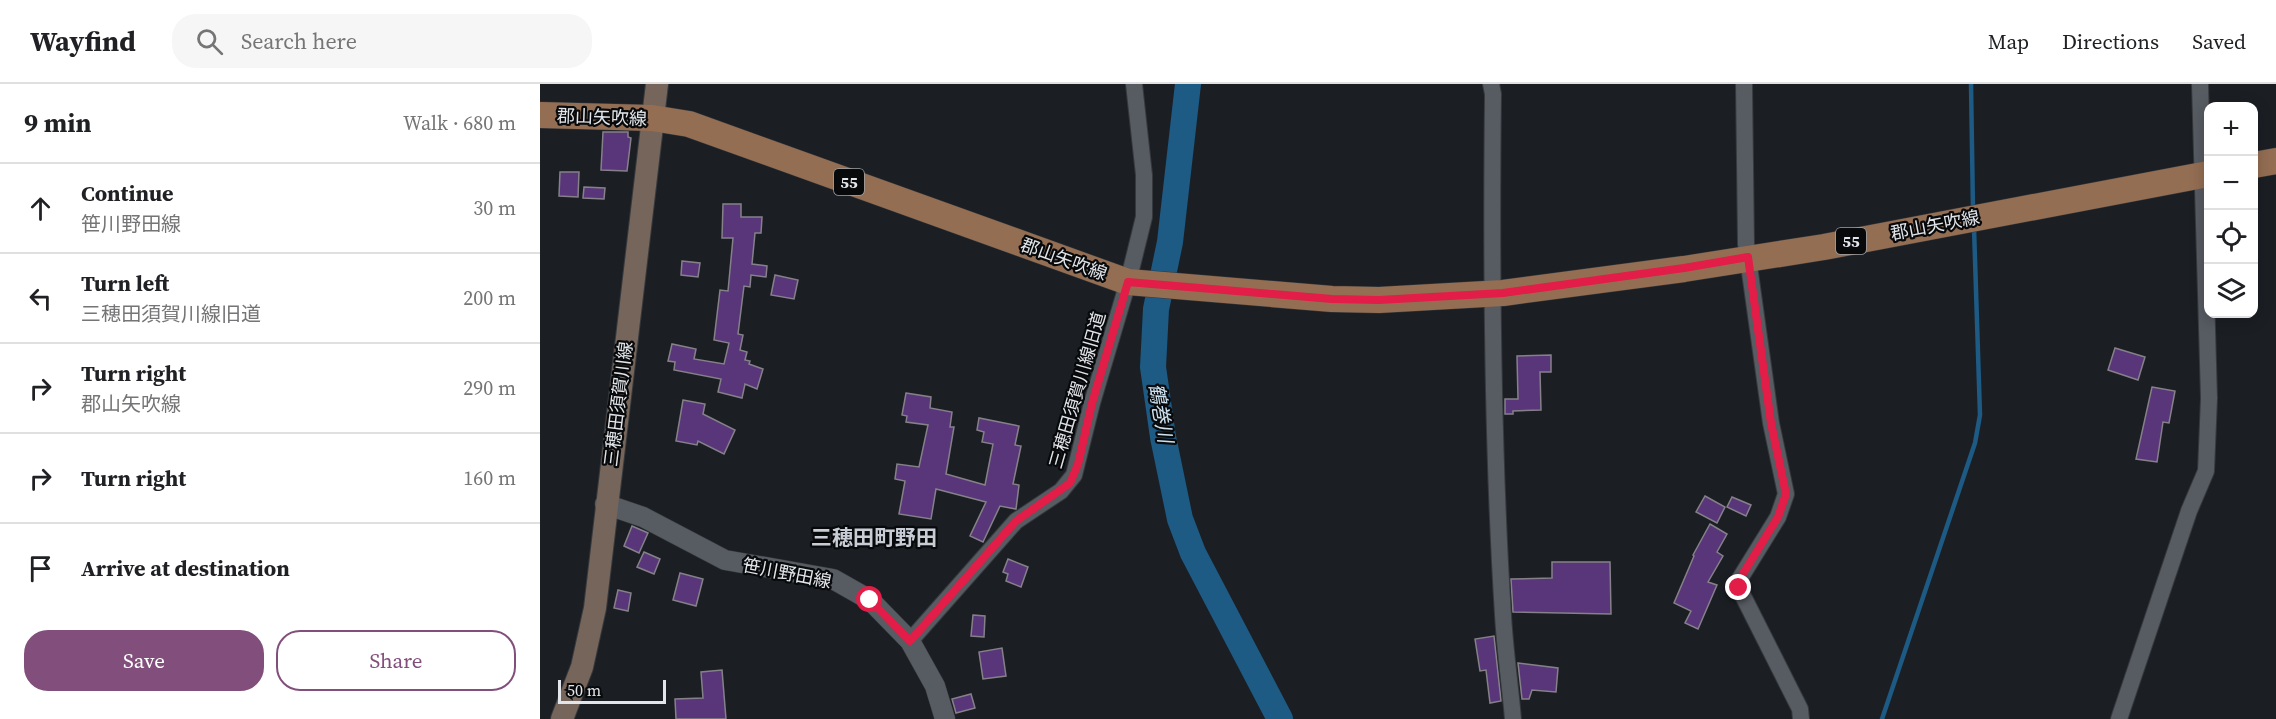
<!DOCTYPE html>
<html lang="en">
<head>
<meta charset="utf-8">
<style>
	body { margin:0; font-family:"Source Serif 4","Noto Sans JP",serif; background:#f6f6f6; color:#202124 }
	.controls { position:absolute; right:18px; top:18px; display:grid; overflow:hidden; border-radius:12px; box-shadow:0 3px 15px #0003 }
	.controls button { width:54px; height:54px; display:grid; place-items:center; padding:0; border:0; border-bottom:2px solid #e0e0e0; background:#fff; color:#202124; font:30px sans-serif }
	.scale { position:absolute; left:18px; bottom:15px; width:108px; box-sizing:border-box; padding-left:6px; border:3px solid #e2e5e9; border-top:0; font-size:16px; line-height:21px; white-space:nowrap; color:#e2e5e9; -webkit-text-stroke:4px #07090b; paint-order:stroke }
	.stop { position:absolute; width:18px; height:18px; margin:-14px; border:4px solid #e11d48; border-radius:50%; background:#fff }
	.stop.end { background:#e11d48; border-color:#fff; box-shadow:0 2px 6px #0008 }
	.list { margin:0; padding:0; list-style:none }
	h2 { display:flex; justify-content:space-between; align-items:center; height:78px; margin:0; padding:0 24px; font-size:26px }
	h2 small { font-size:20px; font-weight:400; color:#757577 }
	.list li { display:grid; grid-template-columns:39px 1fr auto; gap:18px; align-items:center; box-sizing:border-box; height:90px; padding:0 24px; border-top:2px solid #e0e0e0 }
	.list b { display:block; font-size:22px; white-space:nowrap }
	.list p { margin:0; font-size:20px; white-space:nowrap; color:#757577 }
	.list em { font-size:20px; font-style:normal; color:#757577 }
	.actions { display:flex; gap:12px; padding:18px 24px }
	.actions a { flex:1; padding:14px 0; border:2px solid #824f7c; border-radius:24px; text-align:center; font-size:21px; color:#824f7c }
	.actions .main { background:#824f7c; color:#fff }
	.icon { flex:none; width:33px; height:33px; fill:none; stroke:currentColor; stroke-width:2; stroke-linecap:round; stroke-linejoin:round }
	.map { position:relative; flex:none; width:1736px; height:635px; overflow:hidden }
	header { display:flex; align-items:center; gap:36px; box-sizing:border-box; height:84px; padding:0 30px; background:#fff; border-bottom:2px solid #e0e0e0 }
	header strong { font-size:28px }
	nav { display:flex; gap:33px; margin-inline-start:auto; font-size:21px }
	.search { width:420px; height:54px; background:#f6f6f6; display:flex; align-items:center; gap:15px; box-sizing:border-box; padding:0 21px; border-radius:24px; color:#757577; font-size:22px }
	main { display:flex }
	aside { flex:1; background:#fff }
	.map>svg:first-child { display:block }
</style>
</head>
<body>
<header>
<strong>Wayfind</strong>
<div class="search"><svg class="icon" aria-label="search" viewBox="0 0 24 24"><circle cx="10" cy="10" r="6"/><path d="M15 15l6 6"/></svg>Search here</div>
<nav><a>Map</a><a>Directions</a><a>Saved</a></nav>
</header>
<main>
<aside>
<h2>9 min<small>Walk · 680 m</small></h2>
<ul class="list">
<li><svg class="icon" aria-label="ahead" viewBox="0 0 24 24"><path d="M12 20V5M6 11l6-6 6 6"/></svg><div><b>Continue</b><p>笹川野田線</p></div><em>30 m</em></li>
<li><svg class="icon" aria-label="left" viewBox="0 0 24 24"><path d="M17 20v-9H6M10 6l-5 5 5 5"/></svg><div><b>Turn left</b><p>三穂田須賀川線旧道</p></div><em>200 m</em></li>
<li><svg class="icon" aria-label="right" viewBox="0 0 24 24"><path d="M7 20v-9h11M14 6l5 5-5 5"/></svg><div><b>Turn right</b><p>郡山矢吹線</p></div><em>290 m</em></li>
<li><svg class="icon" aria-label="right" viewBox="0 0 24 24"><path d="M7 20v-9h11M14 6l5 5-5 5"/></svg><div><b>Turn right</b></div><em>160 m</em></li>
<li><svg class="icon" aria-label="arrive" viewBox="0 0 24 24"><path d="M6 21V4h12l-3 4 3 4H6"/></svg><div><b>Arrive at destination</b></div></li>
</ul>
<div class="actions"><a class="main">Save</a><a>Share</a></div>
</aside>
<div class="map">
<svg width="1736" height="635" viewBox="0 0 1736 635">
	<rect width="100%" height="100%" fill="#1b1f24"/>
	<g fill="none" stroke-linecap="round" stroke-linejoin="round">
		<g stroke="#1d5a84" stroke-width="4.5">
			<polyline points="1431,0 1433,126"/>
			<polyline points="1342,635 1435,359 1440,331 1434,144"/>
		</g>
		<polyline stroke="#1d5a84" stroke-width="26" points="648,0 630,158 616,225 613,283 623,353 640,435 653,469 740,635"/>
	</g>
	<g fill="#593579" stroke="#858189" stroke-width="1.5">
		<polygon points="63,48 88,48 88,53 91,54 87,87 61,86"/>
		<polygon points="20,88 39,88 38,113 19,112"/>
		<polygon points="44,103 65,104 64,115 43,114"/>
		<polygon points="183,120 201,120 201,133 222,133 221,149 215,149 212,180 227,182 226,193 211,191 210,203 204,202 198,250 203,251 200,266 207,268 205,276 210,277 209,280 223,285 217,305 205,300 202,314 178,308 181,295 134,286 135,278 128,277 132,260 156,265 154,275 184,280 189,259 174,256 180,206 188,207 193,154 182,154"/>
		<polygon points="142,177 160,179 158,193 141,191"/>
		<polygon points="235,191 258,196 254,215 231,211"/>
		<polygon points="1575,264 1605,273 1598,296 1568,286"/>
		<polygon points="1011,271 1011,288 1000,288 1001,326 973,327 973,330 965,330 965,315 978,315 977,272"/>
		<polygon points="1612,303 1635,307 1629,339 1623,338 1617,378 1596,375"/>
		<polygon points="366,309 391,313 390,324 412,328 410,343 414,343 406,390 445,401 453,360 442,358 444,348 437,346 439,334 479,342 475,361 481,362 473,400 479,401 476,425 460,422 443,458 430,452 446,418 396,405 391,435 359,430 365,397 355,395 357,380 379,383 388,341 366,338 367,332 362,331"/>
		<polygon points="143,316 165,320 163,330 195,346 184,370 158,357 157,361 136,357"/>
		<polygon points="1165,412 1185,423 1177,439 1156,428"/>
		<polygon points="1192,413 1211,421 1206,432 1187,423"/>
		<polygon points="1170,440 1187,450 1177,468 1183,472 1168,498 1177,501 1158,545 1145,539 1151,527 1134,519 1154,472 1153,471"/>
		<polygon points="92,442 108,449 99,469 84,462"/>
		<polygon points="104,468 120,475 114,490 97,483"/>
		<polygon points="468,475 488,483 481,503 466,497 468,490 463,488"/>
		<polygon points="1012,478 1070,478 1071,530 973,528 971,495 1012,494"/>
		<polygon points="140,489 163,495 156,522 133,516"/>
		<polygon points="78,506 91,509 88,527 74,524"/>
		<polygon points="433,531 445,532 444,553 431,552"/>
		<polygon points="954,552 961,617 950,619 946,586 940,587 935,555"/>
		<polygon points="462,564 466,592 443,595 439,568"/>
		<polygon points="978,579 1018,584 1016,608 992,606 989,615 982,615"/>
		<polygon points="182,586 186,635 136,635 135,615 163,614 161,588"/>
		<polygon points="431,610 435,624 416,629 412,615"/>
	</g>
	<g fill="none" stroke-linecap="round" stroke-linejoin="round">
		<g stroke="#36393d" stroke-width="18">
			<g id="minor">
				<path d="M951,0L953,10C951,184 952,357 963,531C965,566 970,600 973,635"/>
				<polyline points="1204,0 1206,160 1231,339 1246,410 1238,433 1199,496 1199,504 1260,625 1261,635"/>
				<polyline points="370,557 476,437 521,407 534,391 552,319 588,198 604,133 604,91 594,0"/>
				<polyline points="1579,635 1649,427 1666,387 1669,314 1660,0"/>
			</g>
		</g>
		<g stroke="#36393d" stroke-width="21">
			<polyline id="tertiary" points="65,420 103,433 185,476 293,495 330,516 370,557 395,602 405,635"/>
		</g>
		<g stroke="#36393d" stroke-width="24">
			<polyline id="secondary" points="22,635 42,583 55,524 117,0"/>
		</g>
		<g stroke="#36393d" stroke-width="27">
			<g id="primary">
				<polyline points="0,31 112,34 149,40 588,198 792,215 839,216 963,209 1144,185 1284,163 1668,90"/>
				<polyline points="1714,81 1736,77"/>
			</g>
		</g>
		<use href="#minor" stroke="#575b62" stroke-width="16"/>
		<use href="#tertiary" stroke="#575b62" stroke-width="20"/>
		<use href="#secondary" stroke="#76655a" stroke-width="22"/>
		<use href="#primary" stroke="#946e53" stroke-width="26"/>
	</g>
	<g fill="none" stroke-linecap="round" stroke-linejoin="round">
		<polyline stroke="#e11d48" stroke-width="8" points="330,516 370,557 476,437 530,399 538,380 552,319 588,198 792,215 839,216 963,209 1144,184 1208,173 1231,339 1246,410 1238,433 1199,496 1199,504"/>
	</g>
	<g text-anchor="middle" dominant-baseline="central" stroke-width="4.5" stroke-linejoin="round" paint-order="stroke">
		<g fill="#07090b" stroke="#a0a3a6" stroke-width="1.5">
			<rect x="294" y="85" width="30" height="26" rx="4.5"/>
			<rect x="1296" y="144" width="30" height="26" rx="4.5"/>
		</g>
		<g font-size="16" font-weight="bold" fill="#e2e5e9">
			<text x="309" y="98">55</text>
			<text x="1311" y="157">55</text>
		</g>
		<g font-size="18" fill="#e2e5e9" stroke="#07090b">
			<text transform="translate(62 33) rotate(2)">郡山矢吹線</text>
			<text transform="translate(1395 141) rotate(-11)">郡山矢吹線</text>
			<text transform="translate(524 175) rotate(20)">郡山矢吹線</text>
			<text transform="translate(537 306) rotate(-74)">三穂田須賀川線旧道</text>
			<text transform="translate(78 320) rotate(-83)">三穂田須賀川線</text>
			<text transform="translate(247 489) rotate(11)">笹川野田線</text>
		</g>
		<g font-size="20" font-style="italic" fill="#cde0ef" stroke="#07090b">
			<text transform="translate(621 329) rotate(80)">鶴巻川</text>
		</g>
		<g font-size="21" font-weight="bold" fill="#c8cdd5" stroke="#07090b">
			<text x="334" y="453">三穂田町野田</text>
		</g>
	</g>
</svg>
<div class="controls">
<button>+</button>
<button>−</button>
<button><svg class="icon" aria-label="locate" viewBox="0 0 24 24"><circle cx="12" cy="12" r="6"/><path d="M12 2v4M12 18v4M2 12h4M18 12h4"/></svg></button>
<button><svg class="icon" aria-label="layers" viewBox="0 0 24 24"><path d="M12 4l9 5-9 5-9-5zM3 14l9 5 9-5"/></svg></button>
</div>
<div class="scale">50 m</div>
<div class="stop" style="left:330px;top:516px"></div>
<div class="stop end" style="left:1199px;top:504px"></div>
</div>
</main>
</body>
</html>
